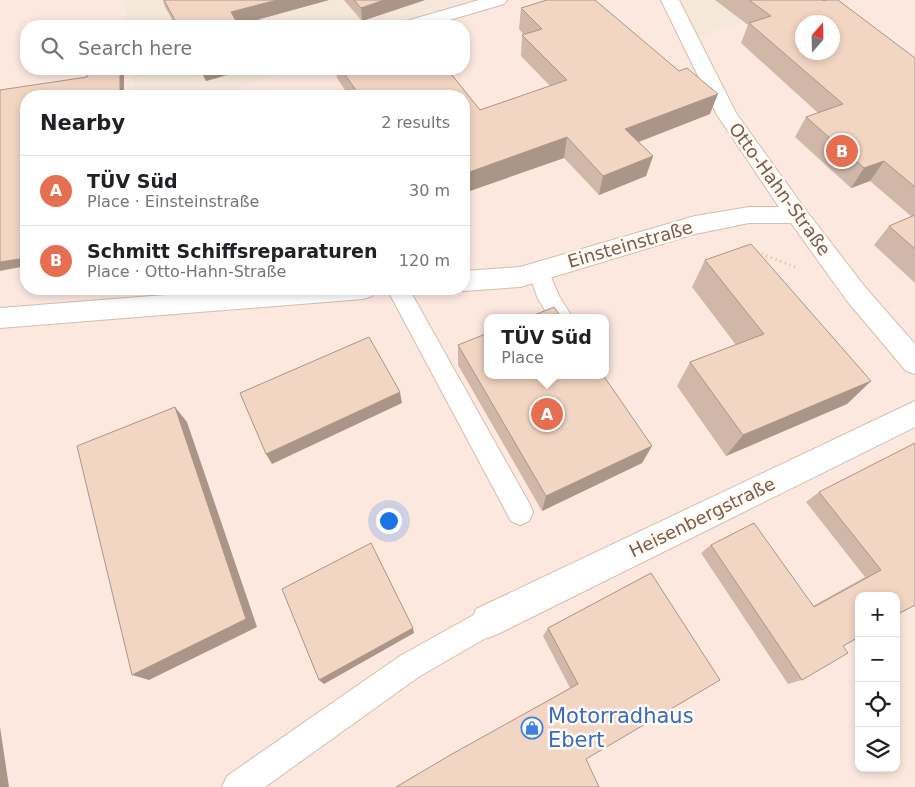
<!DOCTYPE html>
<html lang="en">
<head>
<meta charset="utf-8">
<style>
	body { margin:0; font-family:"DejaVu Sans",sans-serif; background:#f6f6f6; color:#202124 }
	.controls { position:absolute; right:15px; bottom:15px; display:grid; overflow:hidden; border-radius:10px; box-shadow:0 2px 8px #0003 }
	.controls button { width:45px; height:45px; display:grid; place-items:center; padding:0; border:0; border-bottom:1px solid #e0e0e0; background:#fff; color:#202124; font:25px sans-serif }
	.compass { position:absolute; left:795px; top:15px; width:45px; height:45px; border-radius:50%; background:#fff; box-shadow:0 2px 8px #0003; rotate:20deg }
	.you { position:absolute; left:388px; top:520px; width:18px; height:18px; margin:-12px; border:4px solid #fff; border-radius:50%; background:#1a73e8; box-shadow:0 0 0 8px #1a73e833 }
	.badge { display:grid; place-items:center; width:32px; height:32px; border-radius:50%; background:#e76f51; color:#fff; font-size:16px; font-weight:700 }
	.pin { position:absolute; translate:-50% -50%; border:2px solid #fff; box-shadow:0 1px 5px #0006 }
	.popup { position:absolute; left:484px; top:314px; width:125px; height:65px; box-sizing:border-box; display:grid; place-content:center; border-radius:10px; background:#fff; filter:drop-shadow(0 1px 4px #0005); font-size:16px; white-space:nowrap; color:#757577 }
	.popup b { font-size:19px; color:#202124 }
	.popup::after { content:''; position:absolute; left:50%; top:100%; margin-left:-10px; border:10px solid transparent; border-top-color:#fff }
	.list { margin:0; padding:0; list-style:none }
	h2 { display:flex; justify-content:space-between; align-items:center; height:65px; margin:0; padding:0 20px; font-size:21px }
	h2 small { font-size:16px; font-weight:400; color:#757577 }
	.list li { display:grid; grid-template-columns:32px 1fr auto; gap:15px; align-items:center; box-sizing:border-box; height:70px; padding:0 20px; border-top:1px solid #e0e0e0 }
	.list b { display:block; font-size:19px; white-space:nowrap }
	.list p { margin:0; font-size:16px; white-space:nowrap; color:#757577 }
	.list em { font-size:16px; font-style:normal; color:#757577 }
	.icon { flex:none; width:28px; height:28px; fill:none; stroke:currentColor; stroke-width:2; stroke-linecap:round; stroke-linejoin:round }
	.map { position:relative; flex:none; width:915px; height:787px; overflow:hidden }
	.search { position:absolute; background:#fff; box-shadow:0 2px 8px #0003; left:20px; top:20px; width:450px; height:55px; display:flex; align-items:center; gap:12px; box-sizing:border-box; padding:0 18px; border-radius:20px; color:#757577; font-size:19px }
	.panel { position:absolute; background:#fff; box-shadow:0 2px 8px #0003; left:20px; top:90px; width:450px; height:205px; border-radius:20px }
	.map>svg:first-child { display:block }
</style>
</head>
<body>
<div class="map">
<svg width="915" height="787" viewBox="0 0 915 787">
	<rect width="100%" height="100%" fill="#fdf6ec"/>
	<g fill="#f5e8da">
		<polygon points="123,0 507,0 419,26 126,26"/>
		<polygon points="667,0 813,0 693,39"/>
		<polygon points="131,69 297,69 218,96 134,96"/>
	</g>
	<path fill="#fde8e0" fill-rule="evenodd" d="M0,0H123L126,26H26V69H131L134,96H26V289H464V96H218L297,69H464V26H419L507,0H667L693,39L813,0H915V787H0ZM802,22H832V52H802ZM488,318H606V375H488ZM859,596H896V768H859Z"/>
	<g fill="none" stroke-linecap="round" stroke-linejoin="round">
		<g stroke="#d1beb0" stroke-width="2">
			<g id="lane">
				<polygon points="539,263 546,265 559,296 573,318 550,318 538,299 528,271 532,265"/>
				<polygon points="387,289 409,289 529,503 533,512 529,521 520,525 511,521"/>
				<polygon points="488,607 498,611 502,621 498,631 420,676 265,787 222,787 227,776 400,656"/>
			</g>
		</g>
		<g stroke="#d1beb0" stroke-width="2">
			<g id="street">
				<polygon points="479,0 507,0 504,4 429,26 401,26 403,22"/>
				<polygon points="661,0 679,0 736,113 805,209 865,287 915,344 915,374 906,371 847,301 791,223 749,223 695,234 520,287 464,291 458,289 464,289 464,271 520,267 695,216 749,207 779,207 717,115"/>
				<polygon points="241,289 375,289 372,296 363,299 0,328 0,308"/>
				<polygon points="915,401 915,427 500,633 488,638 476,633 471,621 476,609"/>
			</g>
		</g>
		<polyline stroke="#d9b8a5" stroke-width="3" stroke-dasharray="1 4" stroke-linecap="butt" points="757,252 795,267"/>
		<use href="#lane" fill="#fff" fill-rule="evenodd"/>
		<use href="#street" fill="#fff" fill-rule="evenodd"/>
	</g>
	<g fill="#d1b7a8">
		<polygon points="163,0 329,0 238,25 239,26 176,26 165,7"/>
		<polygon points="344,0 425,0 362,21"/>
		<polygon points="715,0 823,0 915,58 915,283 874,245 889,226 912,217 870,181 851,188 795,137 806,117 818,113 741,43 748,25"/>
		<polygon points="521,8 710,114 639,142 653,156 646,176 599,195 564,158 464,193 464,96 349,96 337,78 336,69 447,69 480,110 550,86 521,56 522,35 524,35 519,29"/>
		<polygon points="199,69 248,69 206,81"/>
		<polygon points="705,260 871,381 847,404 726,456 677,386 690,362 736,345 692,287"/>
		<polygon points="458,345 652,446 642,463 542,511 458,365"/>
		<polygon points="819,492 915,605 843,646 802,680 788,684 701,553 711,545 813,606 865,577 806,502"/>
		<polygon points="651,573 586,759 396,787 570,688 543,636 548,628"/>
	</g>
	<g fill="#aa9588">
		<polygon points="277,0 329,0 235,26 231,12"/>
		<polygon points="384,0 425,0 362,21 361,8"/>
		<rect x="120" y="69" width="4" height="27"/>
		<polygon points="201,69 248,69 206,81"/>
		<polygon points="718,94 710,114 620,149 625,129"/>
		<polygon points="567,137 564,158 464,193 464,174"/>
		<polygon points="653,156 646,176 599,195 603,176"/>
		<polygon points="884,161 870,181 851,188 864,168"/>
		<polygon points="26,258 26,266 0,271 0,262"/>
		<polygon points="871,381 847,404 726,456 743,435"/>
		<polygon points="400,392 402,403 272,464 266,454"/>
		<polygon points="175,407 187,422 257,627 149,680 132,675"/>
		<polygon points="652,446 642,463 542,511 546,496"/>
		<polygon points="413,628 414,633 324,684 319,680"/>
		<polygon points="0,727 9,787 0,787"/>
	</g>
	<g fill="#f3d5c3" stroke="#aa9588" fill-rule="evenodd">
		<polygon points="164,0 277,0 231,12 239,26 178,26"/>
		<polygon points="354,0 384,0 361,8"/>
		<polygon points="547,0 595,0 679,71 687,68 718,94 625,129 653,156 603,176 567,137 464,174 464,96 360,96 341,69 447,69 480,110 567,80 522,35 542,29 521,8"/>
		<path d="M749,0H823L824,1L827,0H838L915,58V187L884,161L864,168L806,117L843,104L749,23L771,16ZM802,22H832V52H802Z"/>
		<polygon points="87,69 120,69 120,96 26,96 26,258 0,262 0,90 87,77"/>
		<polygon points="915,215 915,249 889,226"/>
		<polygon points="751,244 871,381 743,435 690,362 764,334 705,260"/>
		<polygon points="554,307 562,318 527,318"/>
		<polygon points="488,333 488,375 603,375 652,446 546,496 458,345"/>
		<polygon points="369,337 400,392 266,454 240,393"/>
		<polygon points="175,407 246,619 132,675 77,446"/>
		<polygon points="915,443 915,605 896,615 896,596 859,596 859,637 843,646 848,653 802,680 711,545 754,523 814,607 881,570 819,492"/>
		<polygon points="371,543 413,628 319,680 282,589"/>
		<polygon points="651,573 720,680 586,759 599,787 396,787 452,754 578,684 548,628"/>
	</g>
	<defs>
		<g id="shop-ring" transform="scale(1.125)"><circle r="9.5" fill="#fffaf3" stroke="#3f7fe0" stroke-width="1.5"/><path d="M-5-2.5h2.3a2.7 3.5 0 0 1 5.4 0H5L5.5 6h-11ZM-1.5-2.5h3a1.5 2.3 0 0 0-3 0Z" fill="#3f7fe0"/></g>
	</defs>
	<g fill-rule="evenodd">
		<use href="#shop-ring" x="532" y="728"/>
	</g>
	<g text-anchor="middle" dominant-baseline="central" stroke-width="5" stroke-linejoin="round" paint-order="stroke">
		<g font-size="18" fill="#7a5c4d" stroke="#fffaf3">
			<text transform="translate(780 189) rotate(54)">Otto-Hahn-Straße</text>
			<text transform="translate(630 244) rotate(-16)">Einsteinstraße</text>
			<text transform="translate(702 517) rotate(-26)">Heisenbergstraße</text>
		</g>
		<g font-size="21" fill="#366cbe" stroke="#fffaf3" text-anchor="start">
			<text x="548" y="716">Motorradhaus<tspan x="548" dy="24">Ebert</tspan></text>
		</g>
	</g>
</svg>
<div class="controls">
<button>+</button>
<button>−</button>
<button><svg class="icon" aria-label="locate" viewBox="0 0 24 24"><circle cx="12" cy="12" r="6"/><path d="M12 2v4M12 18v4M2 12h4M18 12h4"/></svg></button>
<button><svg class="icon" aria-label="layers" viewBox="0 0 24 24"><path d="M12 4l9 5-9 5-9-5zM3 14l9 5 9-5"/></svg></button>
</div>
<svg class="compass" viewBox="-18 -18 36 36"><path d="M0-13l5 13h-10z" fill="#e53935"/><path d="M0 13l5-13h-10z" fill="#757577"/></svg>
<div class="you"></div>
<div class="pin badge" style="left:547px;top:414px">A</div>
<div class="popup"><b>TÜV Süd</b>Place</div>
<div class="pin badge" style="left:842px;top:151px">B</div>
<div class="search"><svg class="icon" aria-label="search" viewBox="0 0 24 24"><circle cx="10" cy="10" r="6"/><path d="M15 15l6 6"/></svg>Search here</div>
<section class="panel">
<h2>Nearby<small>2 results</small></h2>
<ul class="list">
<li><span class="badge">A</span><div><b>TÜV Süd</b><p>Place · Einsteinstraße</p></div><em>30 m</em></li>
<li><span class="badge">B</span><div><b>Schmitt Schiffsreparaturen</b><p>Place · Otto-Hahn-Straße</p></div><em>120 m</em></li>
</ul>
</section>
</div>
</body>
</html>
